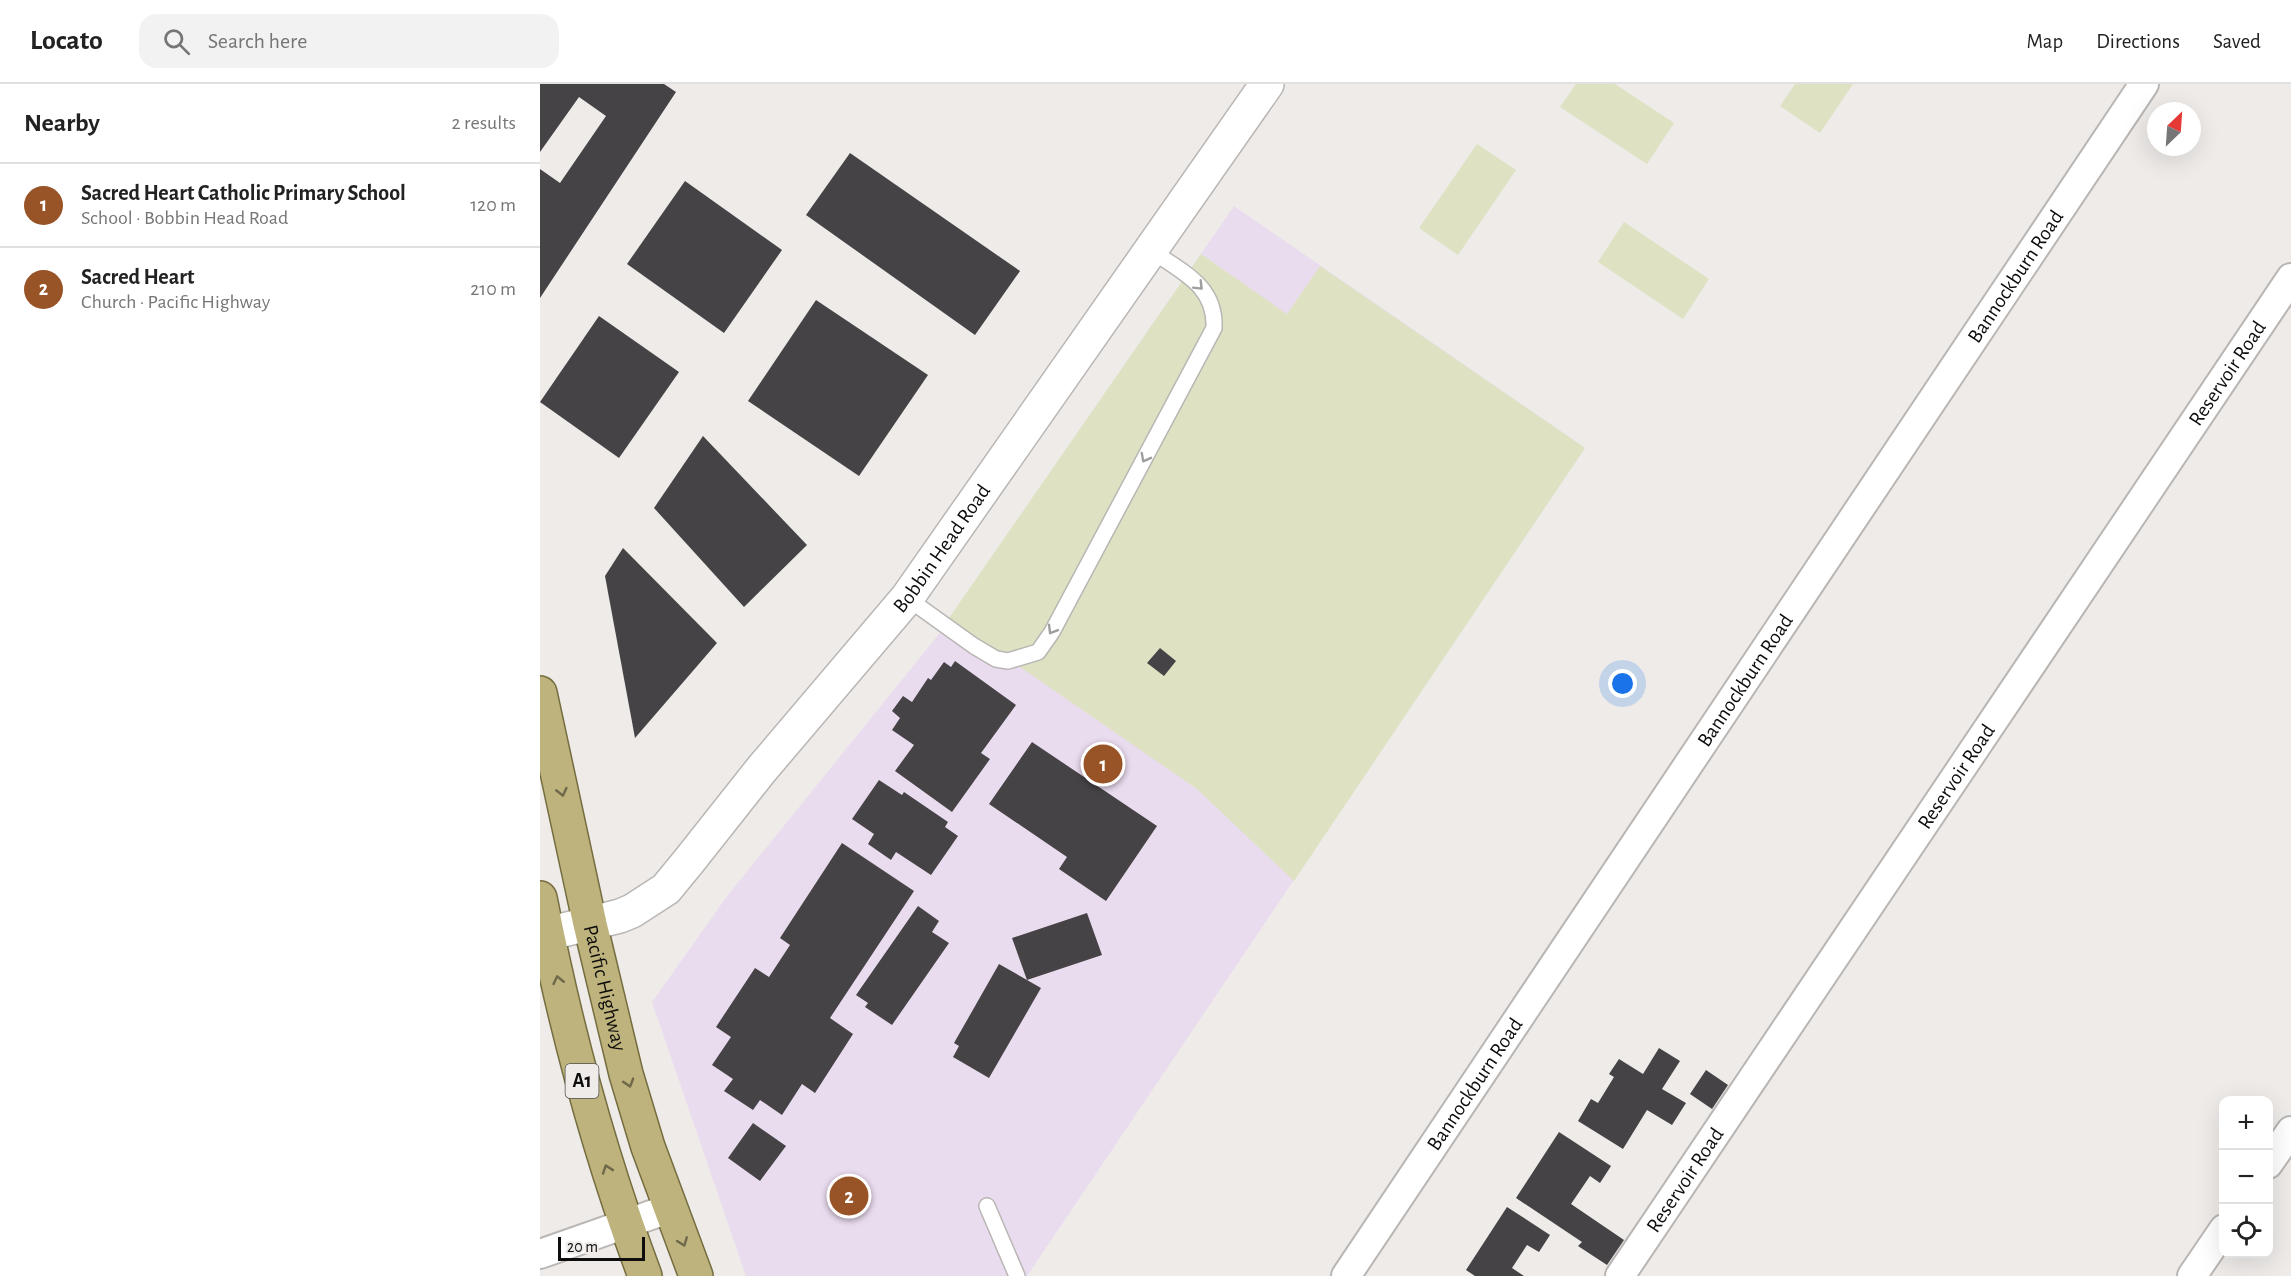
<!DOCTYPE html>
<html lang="en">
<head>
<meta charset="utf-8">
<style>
	body { margin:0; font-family:"Alegreya Sans",sans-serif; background:#f2f2f2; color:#222 }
	.controls { position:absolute; right:18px; bottom:18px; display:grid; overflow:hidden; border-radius:12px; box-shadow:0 6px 24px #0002 }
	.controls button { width:54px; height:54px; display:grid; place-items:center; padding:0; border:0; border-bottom:2px solid #e0e0e0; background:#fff; color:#222; font:30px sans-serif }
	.compass { position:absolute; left:1607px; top:18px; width:54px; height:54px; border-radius:50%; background:#fff; box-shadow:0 6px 24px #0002; rotate:25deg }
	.scale { position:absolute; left:18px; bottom:15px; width:87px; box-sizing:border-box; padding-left:6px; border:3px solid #0e0d0c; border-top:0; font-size:16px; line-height:21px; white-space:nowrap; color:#0e0d0c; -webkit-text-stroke:4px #eeebe9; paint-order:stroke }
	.you { position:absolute; left:1083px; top:600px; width:21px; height:21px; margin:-15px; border:4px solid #fff; border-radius:50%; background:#1a73e8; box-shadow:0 0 0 9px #1a73e833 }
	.badge { display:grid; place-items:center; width:39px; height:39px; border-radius:50%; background:#985327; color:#fff; font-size:20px; font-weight:700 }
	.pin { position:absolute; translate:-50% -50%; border:3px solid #fff; box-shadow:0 2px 6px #0006 }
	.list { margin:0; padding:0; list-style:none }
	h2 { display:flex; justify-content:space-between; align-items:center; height:78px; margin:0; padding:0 24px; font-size:26px }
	h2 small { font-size:20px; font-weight:400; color:#767676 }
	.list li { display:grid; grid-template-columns:39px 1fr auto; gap:18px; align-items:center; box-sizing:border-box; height:84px; padding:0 24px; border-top:2px solid #e0e0e0 }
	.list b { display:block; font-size:22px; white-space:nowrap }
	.list p { margin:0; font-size:20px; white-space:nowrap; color:#767676 }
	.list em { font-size:20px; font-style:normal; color:#767676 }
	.icon { flex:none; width:33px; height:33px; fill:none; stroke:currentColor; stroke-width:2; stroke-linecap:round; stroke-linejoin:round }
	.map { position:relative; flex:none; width:1751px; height:1192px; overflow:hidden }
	header { display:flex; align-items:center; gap:36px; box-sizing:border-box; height:84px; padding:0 30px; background:#fff; border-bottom:2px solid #e0e0e0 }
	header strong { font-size:28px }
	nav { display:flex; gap:33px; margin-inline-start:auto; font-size:21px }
	.search { width:420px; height:54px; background:#f2f2f2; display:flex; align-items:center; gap:15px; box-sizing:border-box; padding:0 21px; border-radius:18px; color:#767676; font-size:22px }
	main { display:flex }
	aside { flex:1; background:#fff }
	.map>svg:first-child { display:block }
</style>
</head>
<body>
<header>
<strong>Locato</strong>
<div class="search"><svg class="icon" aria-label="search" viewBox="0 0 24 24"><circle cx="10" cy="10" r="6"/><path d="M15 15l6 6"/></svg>Search here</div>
<nav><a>Map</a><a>Directions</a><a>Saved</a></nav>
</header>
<main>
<aside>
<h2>Nearby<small>2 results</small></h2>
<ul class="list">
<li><span class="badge">1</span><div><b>Sacred Heart Catholic Primary School</b><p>School · Bobbin Head Road</p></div><em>120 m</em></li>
<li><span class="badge">2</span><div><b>Sacred Heart</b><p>Church · Pacific Highway</p></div><em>210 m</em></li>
</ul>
</aside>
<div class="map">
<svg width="1751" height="1192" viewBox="0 0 1751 1192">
	<rect width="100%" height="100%" fill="#eeebe9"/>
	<polygon fill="#eadcef" points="694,122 1045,364 487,1192 206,1192 112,918 188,811 399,550"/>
	<g fill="#dee2c2">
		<polygon points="1036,0 1075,0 1134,39 1107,80 1020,23"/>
		<polygon points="1255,0 1313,0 1280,49 1240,22"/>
		<polygon points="937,60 976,86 918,171 879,144"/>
		<polygon points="1084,138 1169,195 1143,235 1058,178"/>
		<polygon points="661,170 747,230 780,182 1045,364 754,797 657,705 409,534"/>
	</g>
	<g fill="#454345">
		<polygon points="0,0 124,0 136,8 0,214 0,85 20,99 66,32 39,13 0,68"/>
		<polygon points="310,69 480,187 435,251 266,131"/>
		<polygon points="145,97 242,166 184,249 87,180"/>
		<polygon points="276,216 388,291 319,392 208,317"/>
		<polygon points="59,232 139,288 79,374 0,318"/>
		<polygon points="163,352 267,461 204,523 114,424"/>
		<polygon points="83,464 177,559 95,654 65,492"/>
		<polygon points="620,564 636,577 624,592 607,579"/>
		<polygon points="415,577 476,621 441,669 450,675 412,728 355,687 374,661 352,646 360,634 352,627 363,612 372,618 388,594 391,596 404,578 411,583"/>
		<polygon points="492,658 617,742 566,817 519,785 527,773 449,720"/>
		<polygon points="339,696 362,711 364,708 408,738 405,743 418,752 391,791 356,768 351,776 328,760 334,750 312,735"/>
		<polygon points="302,759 374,807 290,934 313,950 275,1009 262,1000 242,1031 220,1016 213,1026 184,1007 193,995 172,981 191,953 176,943 215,884 229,893 250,861 240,854"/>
		<polygon points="378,822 399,837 392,848 409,859 352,941 325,923 328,919 316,911"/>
		<polygon points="547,829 562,871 487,896 501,904 449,994 413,973 419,962 414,959 459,880 487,896 472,854"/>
		<polygon points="1119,964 1140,977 1122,1005 1146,1019 1132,1041 1107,1026 1083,1065 1038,1037 1051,1015 1058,1019 1074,993 1069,990 1079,975 1103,990"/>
		<polygon points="1166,986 1188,1001 1172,1025 1150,1010"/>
		<polygon points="213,1039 246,1062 220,1097 188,1074"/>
		<polygon points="1019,1048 1071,1082 1060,1099 1050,1092 1031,1120 1084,1156 1067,1181 1038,1162 1042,1158 976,1114"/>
		<polygon points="967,1123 1010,1151 999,1168 987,1161 972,1184 984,1192 935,1192 926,1186"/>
	</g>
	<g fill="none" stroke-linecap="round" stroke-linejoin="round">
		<g stroke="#b9b6b4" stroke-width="18">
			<g id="service">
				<path d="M367,514L434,562L456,575L468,577L498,568L512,548L674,244C676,202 642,188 612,167"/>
				<polyline points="447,1122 477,1192"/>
			</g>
		</g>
		<g stroke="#b9b6b4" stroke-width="32">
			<g id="minor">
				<polyline points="1728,1080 1751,1047"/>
				<polyline points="0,1170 131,1124"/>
				<path id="s1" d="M806,1192L1604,0"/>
				<path id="s2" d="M1080,1192L1751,194"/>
				<polyline points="1652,1192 1684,1145"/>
			</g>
		</g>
		<g stroke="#b9b6b4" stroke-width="36">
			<g id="secondary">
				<path id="s3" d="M7,850L80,832L92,827L126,805L149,777L221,686L367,514L727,0"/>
			</g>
		</g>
		<g stroke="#756d40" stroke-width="36">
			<g id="trunk">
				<path id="s4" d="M0,609L50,840L86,990L108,1063L156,1192"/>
				<path d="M0,814C25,942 59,1069 105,1192"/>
			</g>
		</g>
		<use href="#service" stroke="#fff" stroke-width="15"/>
		<use href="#minor" stroke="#fff" stroke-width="28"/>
		<use href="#secondary" stroke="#fff" stroke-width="33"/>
		<use href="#trunk" stroke="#beb37c" stroke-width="33"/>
	</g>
	<defs><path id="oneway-chevron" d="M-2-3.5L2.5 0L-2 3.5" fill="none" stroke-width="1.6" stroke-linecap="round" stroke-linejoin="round" transform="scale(1.5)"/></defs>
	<g stroke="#9f9e9e">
		<use href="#oneway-chevron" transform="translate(659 202) rotate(45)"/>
		<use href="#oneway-chevron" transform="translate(605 374) rotate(118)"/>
		<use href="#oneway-chevron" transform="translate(512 546) rotate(121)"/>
	</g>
	<g stroke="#6f684a">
		<use href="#oneway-chevron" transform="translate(22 708) rotate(77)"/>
		<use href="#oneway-chevron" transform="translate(18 896) rotate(-103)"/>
		<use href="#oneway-chevron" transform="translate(89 999) rotate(73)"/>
		<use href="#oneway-chevron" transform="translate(67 1085) rotate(-109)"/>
		<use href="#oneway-chevron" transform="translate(143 1158) rotate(69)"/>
	</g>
	<g text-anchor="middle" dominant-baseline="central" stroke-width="6" stroke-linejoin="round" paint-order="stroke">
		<rect fill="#eeebe9" stroke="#51504e" stroke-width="1.5" x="25.5" y="980" width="33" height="34" rx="4.5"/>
		<g font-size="20" font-weight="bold" fill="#0e0d0c">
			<text x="42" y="997">A1</text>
		</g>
		<g font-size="21" fill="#0e0d0c" stroke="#eeebe9">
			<text stroke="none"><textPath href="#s1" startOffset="1203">Bannockburn Road</textPath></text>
			<text stroke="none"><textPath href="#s2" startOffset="1088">Reservoir Road</textPath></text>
			<text stroke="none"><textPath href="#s3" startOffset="567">Bobbin Head Road</textPath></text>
			<text stroke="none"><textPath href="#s1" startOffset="717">Bannockburn Road</textPath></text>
			<text stroke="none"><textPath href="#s2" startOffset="602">Reservoir Road</textPath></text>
			<text stroke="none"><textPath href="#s4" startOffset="302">Pacific Highway</textPath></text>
			<text stroke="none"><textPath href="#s1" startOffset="231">Bannockburn Road</textPath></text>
			<text stroke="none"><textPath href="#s2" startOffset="116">Reservoir Road</textPath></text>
		</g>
	</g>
</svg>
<div class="controls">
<button>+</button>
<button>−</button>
<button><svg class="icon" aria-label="locate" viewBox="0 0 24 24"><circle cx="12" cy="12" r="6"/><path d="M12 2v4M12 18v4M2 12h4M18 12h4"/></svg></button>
</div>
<svg class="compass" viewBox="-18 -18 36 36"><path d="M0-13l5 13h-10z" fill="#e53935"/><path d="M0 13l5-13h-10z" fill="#767676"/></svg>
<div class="scale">20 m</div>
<div class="you"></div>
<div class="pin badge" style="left:563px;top:680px">1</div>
<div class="pin badge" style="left:309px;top:1112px">2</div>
</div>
</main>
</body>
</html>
